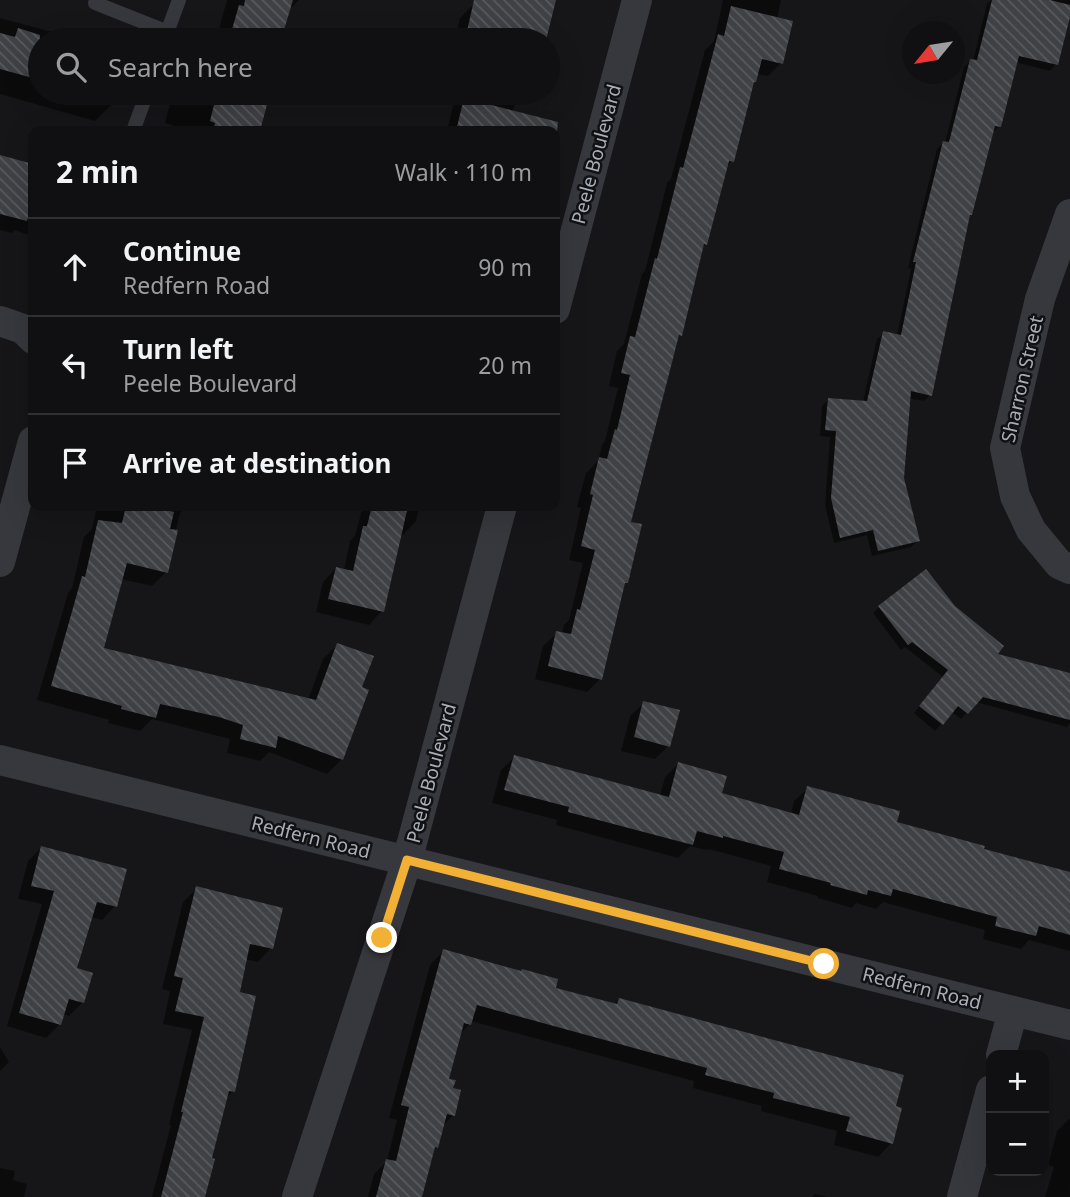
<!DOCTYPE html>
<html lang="en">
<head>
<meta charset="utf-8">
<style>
	body { margin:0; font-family:"Noto Sans",sans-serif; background:#1e1e20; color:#f1f3f6 }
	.controls { position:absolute; right:21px; bottom:21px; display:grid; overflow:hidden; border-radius:14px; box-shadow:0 7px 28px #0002 }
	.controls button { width:63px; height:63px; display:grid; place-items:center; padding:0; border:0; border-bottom:2px solid #303032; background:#101012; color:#f1f3f6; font:35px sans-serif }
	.compass { position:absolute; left:902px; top:21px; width:63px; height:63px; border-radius:50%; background:#101012; box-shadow:0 7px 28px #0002; rotate:240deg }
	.stop { position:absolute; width:21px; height:21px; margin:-16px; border:5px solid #f2b134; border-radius:50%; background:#fff }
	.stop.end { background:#f2b134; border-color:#fff; box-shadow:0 2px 7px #0008 }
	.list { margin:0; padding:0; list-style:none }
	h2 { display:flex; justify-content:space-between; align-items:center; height:91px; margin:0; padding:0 28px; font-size:30px }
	h2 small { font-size:23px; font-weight:400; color:#9c9d9f }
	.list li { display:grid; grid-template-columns:46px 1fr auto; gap:21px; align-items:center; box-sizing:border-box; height:98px; padding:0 28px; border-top:2px solid #303032 }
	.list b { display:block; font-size:26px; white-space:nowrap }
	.list p { margin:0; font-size:23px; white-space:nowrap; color:#9c9d9f }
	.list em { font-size:23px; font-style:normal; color:#9c9d9f }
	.icon { flex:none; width:38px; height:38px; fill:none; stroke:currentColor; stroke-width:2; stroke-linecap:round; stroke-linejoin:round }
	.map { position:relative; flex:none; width:1070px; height:1197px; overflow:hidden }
	.search { position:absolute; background:#101012; box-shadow:0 7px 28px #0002; left:28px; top:28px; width:532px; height:77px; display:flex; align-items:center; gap:18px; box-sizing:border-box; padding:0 24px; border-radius:38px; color:#9c9d9f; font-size:26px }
	.panel { position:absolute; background:#101012; box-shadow:0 7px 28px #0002; left:28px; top:126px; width:532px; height:385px; border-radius:14px }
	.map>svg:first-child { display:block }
</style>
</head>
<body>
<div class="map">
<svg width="1070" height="1197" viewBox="0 0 1070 1197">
	<defs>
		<pattern id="building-back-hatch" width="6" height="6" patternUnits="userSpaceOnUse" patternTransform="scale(1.75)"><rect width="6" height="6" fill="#404145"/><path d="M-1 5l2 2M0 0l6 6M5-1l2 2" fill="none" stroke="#595a5e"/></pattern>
	</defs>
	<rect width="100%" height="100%" fill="#161618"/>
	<g fill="#0007">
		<polygon points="227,0 299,0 288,11 279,40 216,40"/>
		<polygon points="498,0 556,0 545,40 455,40 460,18 474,4"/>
		<polygon points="723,0 781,0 777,19 781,63 768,76 756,74 751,84 732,161 725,168 706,244 702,248 681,335 676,339 629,523 627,582 622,587 600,679 587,692 535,679 543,646 557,633 562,634 564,625 569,620 583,563 569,560 581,508 577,507 586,473 598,461 602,445 605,441 618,388 609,386 617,351 624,344 642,274 645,271 667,183 671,179 705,50 714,41"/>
		<polygon points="991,0 1070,0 1070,9 1056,64 1050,71 1015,62 999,126 993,133 971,214 967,218 930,395 924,401 908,398 902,478 918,540 911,547 872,556 867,535 834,543 825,505 830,437 820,436 822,406 829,399 863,402 877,339 884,333 897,336 911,269 908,268 937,149 943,143 945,143 964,67 970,61 973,61 987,4"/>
		<polygon points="0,18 82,40 40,40 40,93 118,93 115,101 95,121 0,94"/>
		<polygon points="176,93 269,93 258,131 192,131 165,123 172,96"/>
		<polygon points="456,93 518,93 508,131 447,131"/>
		<polygon points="0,157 33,165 33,237 15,230 12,233 0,230"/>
		<polygon points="97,506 188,506 180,513 166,572 152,586 121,579 102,649 308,700 323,659 337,645 360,688 342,759 327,774 269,752 260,761 227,753 230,739 152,719 140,731 108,723 109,720 37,700 68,593 72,588 84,537 92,529"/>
		<polygon points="363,506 420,506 416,521 403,535 400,534 382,611 369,625 316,612 323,582 336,568 344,570 350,541 355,536"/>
		<polygon points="879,607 995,655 1070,675 1070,723 1067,727 976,702 961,719 952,712 935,731 914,713 943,677 905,647 901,650 873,613"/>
		<polygon points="644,703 668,746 655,759 621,751 630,716"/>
		<polygon points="514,757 660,796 665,777 678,764 720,794 791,814 794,801 808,788 894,823 982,850 1070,873 1070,951 1029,940 1021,949 983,939 985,930 883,902 876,909 856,903 852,908 818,898 818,896 767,882 771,866 709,849 707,850 690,846 678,858 556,825 557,820 492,803 501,770"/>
		<polygon points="41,848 115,906 102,920 91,917 75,970 83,1002 69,1016 63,1014 60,1024 46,1038 7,1026 42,904 18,899 28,861"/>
		<polygon points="197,888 271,948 258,962 245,959 238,993 233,1091 225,1099 203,1197 152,1197 171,1125 169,1125 192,1030 163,1024 170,991 162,989 183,902"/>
		<polygon points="443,951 554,990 613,1005 619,999 894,1107 891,1143 878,1157 834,1145 837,1131 761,1111 762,1106 693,1088 694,1081 471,1021 470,1024 459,1035 447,1080 451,1090 453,1115 442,1127 437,1147 432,1152 420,1197 368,1197 374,1174 387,1161 397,1120 389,1118 430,965"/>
		<polygon points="0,1047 9,1062 0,1071"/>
		<polygon points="1070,1118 1070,1197 1045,1197 1054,1167 1048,1165 1057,1131"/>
		<polygon points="0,1168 15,1171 13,1180 27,1184 24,1197 0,1197"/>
		<polygon points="815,1194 828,1197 812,1197"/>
	</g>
	<g fill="url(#building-back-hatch)">
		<polygon points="245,0 293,0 281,40 229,40 239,5 244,6"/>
		<polygon points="474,0 556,0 546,40 465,40"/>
		<polygon points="992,0 1050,0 1070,5 1070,17 1058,65 1019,56 1001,127 995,126 972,215 970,215 932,396 911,391 904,478 920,541 878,551 873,530 840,538 831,498 836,431 825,430 828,398 867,401 883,331 901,335 916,262 913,262 943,141 949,142 970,59 977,60"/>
		<polygon points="731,6 793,21 783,64 762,59 756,82 754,82 734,162 729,161 707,245 704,244 682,336 679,335 631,522 642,524 628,583 625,583 602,680 548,666 556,631 571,634 577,609 580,610 595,550 581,546 593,495 590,494 599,457 607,459 615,429 617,430 630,375 621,373 630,336 635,337 655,258 657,259 680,167 683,168 718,34 724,36"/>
		<polygon points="18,28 40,35 40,80 0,69 0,33 15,37"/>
		<polygon points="217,93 270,93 260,131 213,131 215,123 210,121"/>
		<polygon points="464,98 558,122 557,131 456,131"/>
		<polygon points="0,155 33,164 33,196 27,221 0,214"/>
		<polygon points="126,506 150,506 174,512 170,529 178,530 168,573 127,563 104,648 316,700 337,643 374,656 362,687 369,690 343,760 278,736 276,748 240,739 243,725 219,717 160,704 156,718 121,709 122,706 51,686 82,576 85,577 98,520 122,523"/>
		<polygon points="372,506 408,506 384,612 328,599 336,567 353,571 363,526 367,526"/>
		<polygon points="926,569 955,606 1004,646 998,654 1070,673 1070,720 983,697 968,714 958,706 943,725 919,706 948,670 912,642 908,645 878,606"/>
		<polygon points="643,701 680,710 670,747 634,737"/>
		<polygon points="514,755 669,797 678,762 727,776 722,793 799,815 807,786 900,811 897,822 985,846 984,849 1070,872 1070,935 1039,926 1036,936 995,926 997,917 893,889 891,896 868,890 867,895 830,885 831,883 779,869 784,852 723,836 723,838 697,831 693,845 568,812 569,807 504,790"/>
		<polygon points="41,846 127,869 117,907 97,902 77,968 93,973 84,1003 69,999 61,1025 19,1013 54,891 31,886"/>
		<polygon points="196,886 283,908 273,949 250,944 240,992 256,996 235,1092 229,1091 212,1158 215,1159 205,1197 161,1197 183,1112 181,1112 204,1017 175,1011 183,978 174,976"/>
		<polygon points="443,949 521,971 522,969 558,979 556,988 617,1004 619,998 904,1075 896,1106 902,1108 893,1144 846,1131 850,1117 773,1098 774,1093 705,1075 707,1068 477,1005 471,1025 464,1023 449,1079 456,1080 453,1088 461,1090 455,1116 447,1114 438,1148 435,1147 422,1197 376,1197 386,1159 396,1161 409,1107 401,1105"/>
	</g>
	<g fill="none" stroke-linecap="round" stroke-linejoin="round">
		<g stroke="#37383d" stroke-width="14">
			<polyline points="96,0 95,3 168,32"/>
			<polyline points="165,38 179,0"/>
			<polyline points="133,131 147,93"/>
		</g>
		<g stroke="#37383d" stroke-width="30">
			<polyline points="1070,214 1040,299 1005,448 1015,496 1031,530 1059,564 1070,569"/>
			<polyline points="555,309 637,0"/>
			<polyline points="0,321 23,329 33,339"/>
			<polyline points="0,562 33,441"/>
			<polyline points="0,760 1070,1025"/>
			<polyline points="1001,1055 1013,1011"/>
			<polyline points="297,1197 407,861 502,506"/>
			<polyline points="962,1197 991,1090"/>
		</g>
	</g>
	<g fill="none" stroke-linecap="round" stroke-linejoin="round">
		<polyline stroke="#f2b134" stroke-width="9" points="382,938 407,860 824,964"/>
	</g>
	<g text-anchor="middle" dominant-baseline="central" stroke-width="5" stroke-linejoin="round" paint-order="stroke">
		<g font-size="19" fill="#a8adb8" stroke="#111113">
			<text transform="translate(596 154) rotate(-75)">Peele Boulevard</text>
			<text transform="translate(1022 379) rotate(-77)">Sharron Street</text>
			<text transform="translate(431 773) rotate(-75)">Peele Boulevard</text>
			<text transform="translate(311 837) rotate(14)">Redfern Road</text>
			<text transform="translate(922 988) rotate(14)">Redfern Road</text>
		</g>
	</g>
</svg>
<div class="controls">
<button>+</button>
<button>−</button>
</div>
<svg class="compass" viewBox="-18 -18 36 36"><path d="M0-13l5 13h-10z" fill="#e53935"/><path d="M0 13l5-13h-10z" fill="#9c9d9f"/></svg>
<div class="stop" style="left:824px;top:964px"></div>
<div class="stop end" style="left:382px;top:938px"></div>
<div class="search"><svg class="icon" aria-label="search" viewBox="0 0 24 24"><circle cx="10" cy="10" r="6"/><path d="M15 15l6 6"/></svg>Search here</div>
<section class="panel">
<h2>2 min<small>Walk · 110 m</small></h2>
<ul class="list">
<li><svg class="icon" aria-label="ahead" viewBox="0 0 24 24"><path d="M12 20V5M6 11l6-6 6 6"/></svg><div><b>Continue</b><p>Redfern Road</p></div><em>90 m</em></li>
<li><svg class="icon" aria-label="left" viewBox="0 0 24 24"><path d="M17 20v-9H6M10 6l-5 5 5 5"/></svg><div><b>Turn left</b><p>Peele Boulevard</p></div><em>20 m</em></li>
<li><svg class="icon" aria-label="arrive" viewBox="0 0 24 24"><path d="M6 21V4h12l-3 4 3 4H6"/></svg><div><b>Arrive at destination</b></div></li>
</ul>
</section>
</div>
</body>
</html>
